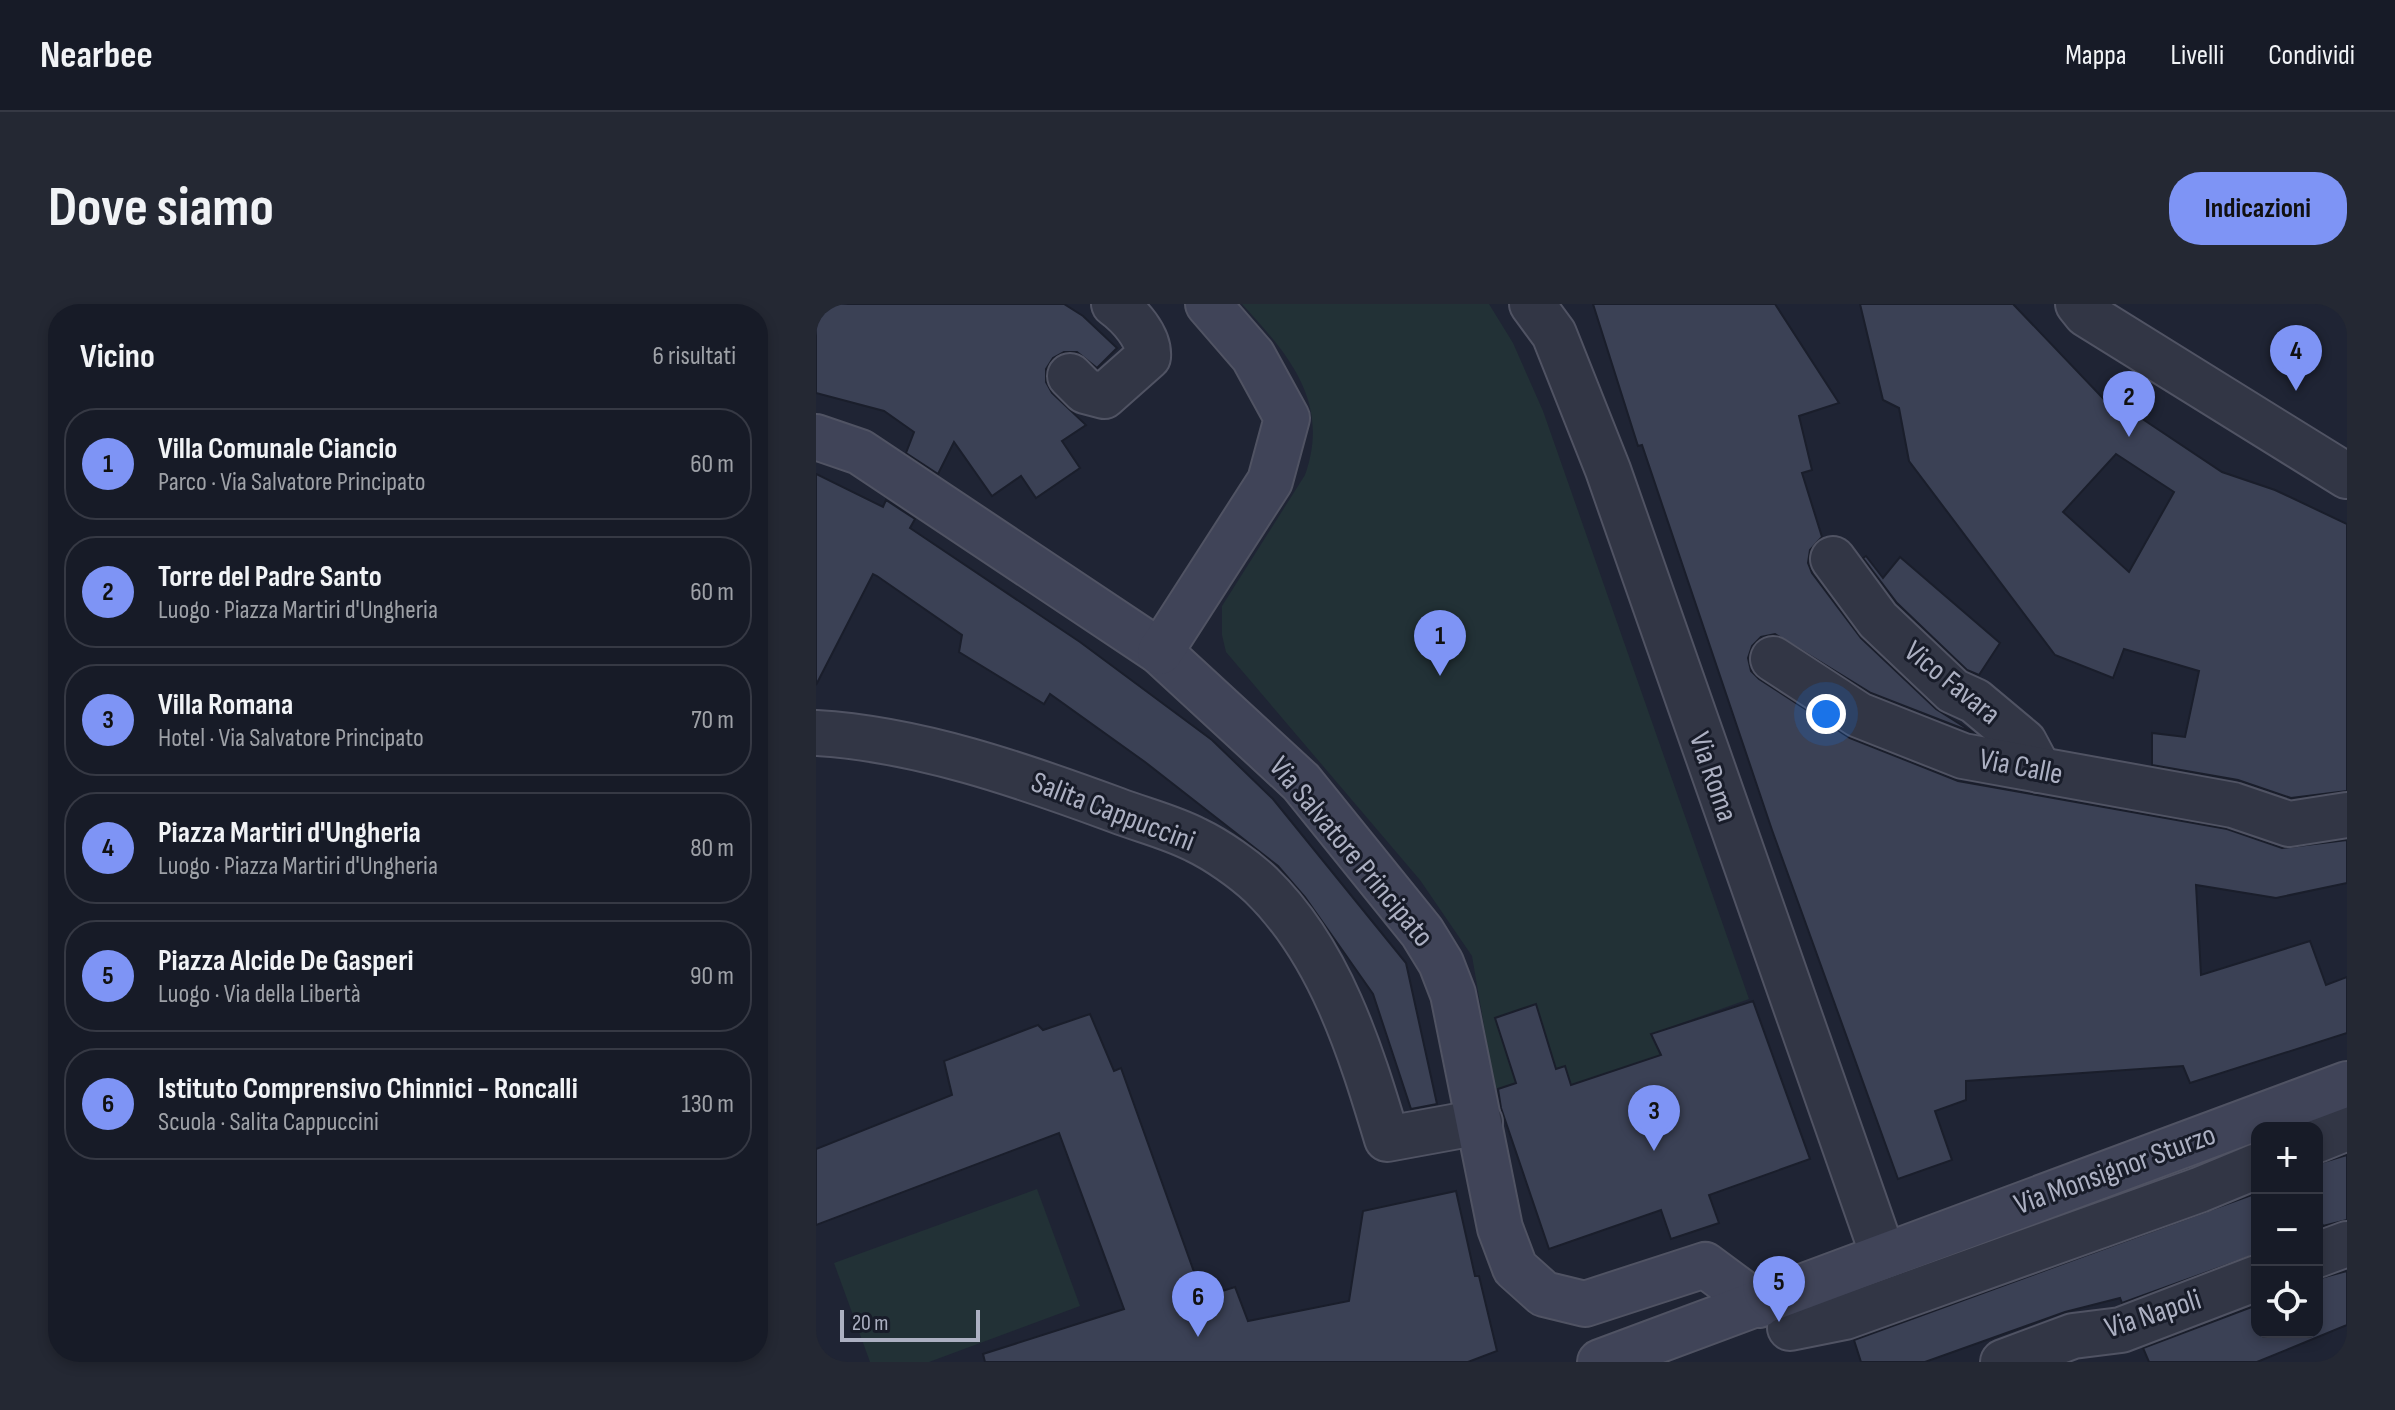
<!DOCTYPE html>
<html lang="it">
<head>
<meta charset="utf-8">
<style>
	body { margin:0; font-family:"Sofia Sans Condensed",sans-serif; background:#242833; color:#f1f3f6 }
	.controls { position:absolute; right:24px; bottom:24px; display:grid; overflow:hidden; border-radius:16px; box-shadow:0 4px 12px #0003 }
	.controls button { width:72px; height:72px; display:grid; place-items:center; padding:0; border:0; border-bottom:2px solid #363944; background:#171b27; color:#f1f3f6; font:40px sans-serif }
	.scale { position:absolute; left:24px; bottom:20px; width:140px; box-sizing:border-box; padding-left:8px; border:4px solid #acb0c2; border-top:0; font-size:22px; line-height:28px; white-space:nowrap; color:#acb0c2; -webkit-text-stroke:6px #181c29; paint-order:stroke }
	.you { position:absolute; left:1010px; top:410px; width:28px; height:28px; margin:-20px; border:6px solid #fff; border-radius:50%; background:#1a73e8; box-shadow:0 0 0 12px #1a73e833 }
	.badge { display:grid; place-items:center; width:52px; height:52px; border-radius:50%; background:#7e94f5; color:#111; font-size:26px; font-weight:700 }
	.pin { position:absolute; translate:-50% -66px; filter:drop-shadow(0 2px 4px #0008) }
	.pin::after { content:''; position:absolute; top:42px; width:28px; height:24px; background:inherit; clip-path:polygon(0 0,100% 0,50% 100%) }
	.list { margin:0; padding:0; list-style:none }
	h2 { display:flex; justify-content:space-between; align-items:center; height:104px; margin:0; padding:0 32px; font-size:34px }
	h2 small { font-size:26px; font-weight:400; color:#9ea1a7 }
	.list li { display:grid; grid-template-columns:52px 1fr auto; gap:24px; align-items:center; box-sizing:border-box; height:112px; margin:0 16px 16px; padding:0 16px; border:2px solid #363944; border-radius:32px }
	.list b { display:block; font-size:30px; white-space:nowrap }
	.list p { margin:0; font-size:26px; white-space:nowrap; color:#9ea1a7 }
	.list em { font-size:26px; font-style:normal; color:#9ea1a7 }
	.icon { flex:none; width:44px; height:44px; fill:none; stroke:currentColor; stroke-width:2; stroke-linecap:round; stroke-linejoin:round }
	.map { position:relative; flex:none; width:1531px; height:1058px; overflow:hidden; border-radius:32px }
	header { display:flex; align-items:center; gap:48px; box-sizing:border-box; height:112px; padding:0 40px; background:#171b27; border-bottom:2px solid #363944 }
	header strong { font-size:38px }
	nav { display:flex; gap:44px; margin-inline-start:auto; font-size:28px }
	.intro { display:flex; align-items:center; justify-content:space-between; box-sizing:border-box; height:192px; padding:0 48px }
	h1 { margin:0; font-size:56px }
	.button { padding:20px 36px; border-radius:32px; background:#7e94f5; color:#111; font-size:28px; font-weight:700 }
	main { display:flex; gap:48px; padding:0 48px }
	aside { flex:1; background:#171b27; border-radius:32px; box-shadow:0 4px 12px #0003 }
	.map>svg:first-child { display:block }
</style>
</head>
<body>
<header>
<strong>Nearbee</strong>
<nav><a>Mappa</a><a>Livelli</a><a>Condividi</a></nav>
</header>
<div class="intro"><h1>Dove siamo</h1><a class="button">Indicazioni</a></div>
<main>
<aside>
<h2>Vicino<small>6 risultati</small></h2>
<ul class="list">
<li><span class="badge">1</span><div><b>Villa Comunale Ciancio</b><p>Parco · Via Salvatore Principato</p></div><em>60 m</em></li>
<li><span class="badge">2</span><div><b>Torre del Padre Santo</b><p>Luogo · Piazza Martiri d'Ungheria</p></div><em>60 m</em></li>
<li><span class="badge">3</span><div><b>Villa Romana</b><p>Hotel · Via Salvatore Principato</p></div><em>70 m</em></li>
<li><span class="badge">4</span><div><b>Piazza Martiri d'Ungheria</b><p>Luogo · Piazza Martiri d'Ungheria</p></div><em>80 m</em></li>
<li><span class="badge">5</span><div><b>Piazza Alcide De Gasperi</b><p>Luogo · Via della Libertà</p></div><em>90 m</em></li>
<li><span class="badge">6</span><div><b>Istituto Comprensivo Chinnici - Roncalli</b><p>Scuola · Salita Cappuccini</p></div><em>130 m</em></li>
</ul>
</aside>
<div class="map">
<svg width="1531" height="1058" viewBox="0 0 1531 1058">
	<rect width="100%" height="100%" fill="#1f2434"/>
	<g fill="#223136">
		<path d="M426,0H673L697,39L727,107L933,695L835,730L845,751L755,781L748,763L679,786L656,652L604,576L410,348L406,331V302L489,171C515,98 472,50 426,0Z"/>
		<polygon points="221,885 264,1002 113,1058 54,1058 18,959"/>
	</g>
	<g fill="#3b4155" stroke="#1a1e2b" stroke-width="2" fill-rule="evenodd">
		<polygon points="0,0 248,0 267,12 301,44 281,64 261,48 248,48 237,54 230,65 230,78 236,89 270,121 246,137 264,164 220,194 205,172 176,192 138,138 122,170 90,149 98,128 68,107 0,89"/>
		<polygon points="777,0 959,0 1023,99 983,112 996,166 986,169 1006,233 994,246 992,259 996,269 1045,334 1120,405 1158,429 1055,389 959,330 945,333 936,342 932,354 935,367 943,375 1034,434 1142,477 1411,525 1466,544 1531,536 1531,579 1460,594 1380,581 1385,671 1494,637 1510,681 1531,673 1531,729 1374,779 1367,762 1150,777 1150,796 1119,807 1136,856 1082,875 956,526 826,141 822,142"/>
		<path d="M1044,0H1197L1301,109L1307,102L1406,168L1459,186L1531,220V487L1475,494L1422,476L1336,461V429L1369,433L1383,367L1308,345L1297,374L1239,351L1093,157L1083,104L1067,96ZM1300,150L1358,188L1313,268L1247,208Z"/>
		<polygon points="0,170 67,203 70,196 99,215 94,224 264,338 396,436 457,495 590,659 621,800 595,805 557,690 489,593 462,562 329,458 234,390 228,400 143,348 146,331 61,272 57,270 0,381"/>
		<polygon points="1050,252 1067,274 1084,253 1184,339 1163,371 1151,366 1081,299 1047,254"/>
		<polygon points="937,697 994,855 893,891 903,919 855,935 845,906 733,945 685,804 682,785 700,779 679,714 720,700 740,765 749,762 755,781 845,751 835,730"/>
		<polygon points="274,710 298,767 305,764 387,993 419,983 432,1017 533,997 547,907 640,887 659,972 663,972 681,1047 652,1058 169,1058 167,1050 308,1005 243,829 0,921 0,845 136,791 128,757 222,721 227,726"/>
		<polygon points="1531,851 1531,916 1507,922 1501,909 1501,860"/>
		<polygon points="1441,889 1441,950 1306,999 1304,994 1249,1008 1109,1058 1045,1058 1038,1036"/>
		<polygon points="1531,967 1531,1021 1441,1058 1333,1058 1327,1044 1441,1001 1441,1028 1501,1028 1501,975"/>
	</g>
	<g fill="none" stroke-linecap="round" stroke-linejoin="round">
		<g stroke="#505363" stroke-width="48">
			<g id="minor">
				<polyline points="716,0 738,30 792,166 1067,951"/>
				<polyline points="1262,0 1270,10 1531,172"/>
				<path d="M254,72L269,87L288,92L332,53C334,33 313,11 298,0"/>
				<polyline points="1017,255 1062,316 1137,387 1159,397 1208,438 1223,466"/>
				<polyline points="957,355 1043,411 1147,452 1417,501 1473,520 1531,511"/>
				<path d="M0,429C102,435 205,471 300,506C326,516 355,523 380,536C401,546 428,565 445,581C514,648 544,745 571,835L664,818"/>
				<polyline points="1501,836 1531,824"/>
				<polyline points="1501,951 1531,940"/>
				<polyline points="974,1024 1029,1013 1383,886 1441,862"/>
				<polyline points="1187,1058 1257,1032 1305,1026 1441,974"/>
			</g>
		</g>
		<g stroke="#505363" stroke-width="48">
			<g id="secondary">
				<polyline points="0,133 44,148 344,348 485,478 606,628 625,659 637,690 684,924 699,964 728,990 769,1000 889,961 943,1001"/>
				<polyline points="344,348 454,177 471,114 437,52 392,0"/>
				<polyline points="784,1058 1531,780"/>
			</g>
		</g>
		<use href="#minor" stroke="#323645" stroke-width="44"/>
		<use href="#secondary" stroke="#404458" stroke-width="44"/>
	</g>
	<g text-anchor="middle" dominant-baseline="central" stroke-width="6" stroke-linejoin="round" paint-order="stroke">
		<g font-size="30" fill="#acb0c2" stroke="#181c29">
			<text transform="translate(1136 379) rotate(39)">Vico Favara</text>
			<text transform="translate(1205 463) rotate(11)">Via Calle</text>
			<text transform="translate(897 473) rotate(71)">Via Roma</text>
			<text transform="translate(297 508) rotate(21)">Salita Cappuccini</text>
			<text transform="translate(535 548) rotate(50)">Via Salvatore Principato</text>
			<text transform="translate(1299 866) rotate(-20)">Via Monsignor Sturzo</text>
			<text transform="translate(1337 1010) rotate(-18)">Via Napoli</text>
		</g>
	</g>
</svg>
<div class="controls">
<button>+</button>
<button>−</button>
<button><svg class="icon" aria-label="locate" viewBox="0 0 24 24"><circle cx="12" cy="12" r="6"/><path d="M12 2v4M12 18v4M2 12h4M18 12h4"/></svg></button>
</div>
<div class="scale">20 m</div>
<div class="you"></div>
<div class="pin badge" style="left:624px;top:372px">1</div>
<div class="pin badge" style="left:1313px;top:133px">2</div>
<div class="pin badge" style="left:838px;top:847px">3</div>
<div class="pin badge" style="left:1480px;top:87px">4</div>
<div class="pin badge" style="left:963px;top:1018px">5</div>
<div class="pin badge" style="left:382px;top:1033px">6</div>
</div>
</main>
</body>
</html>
